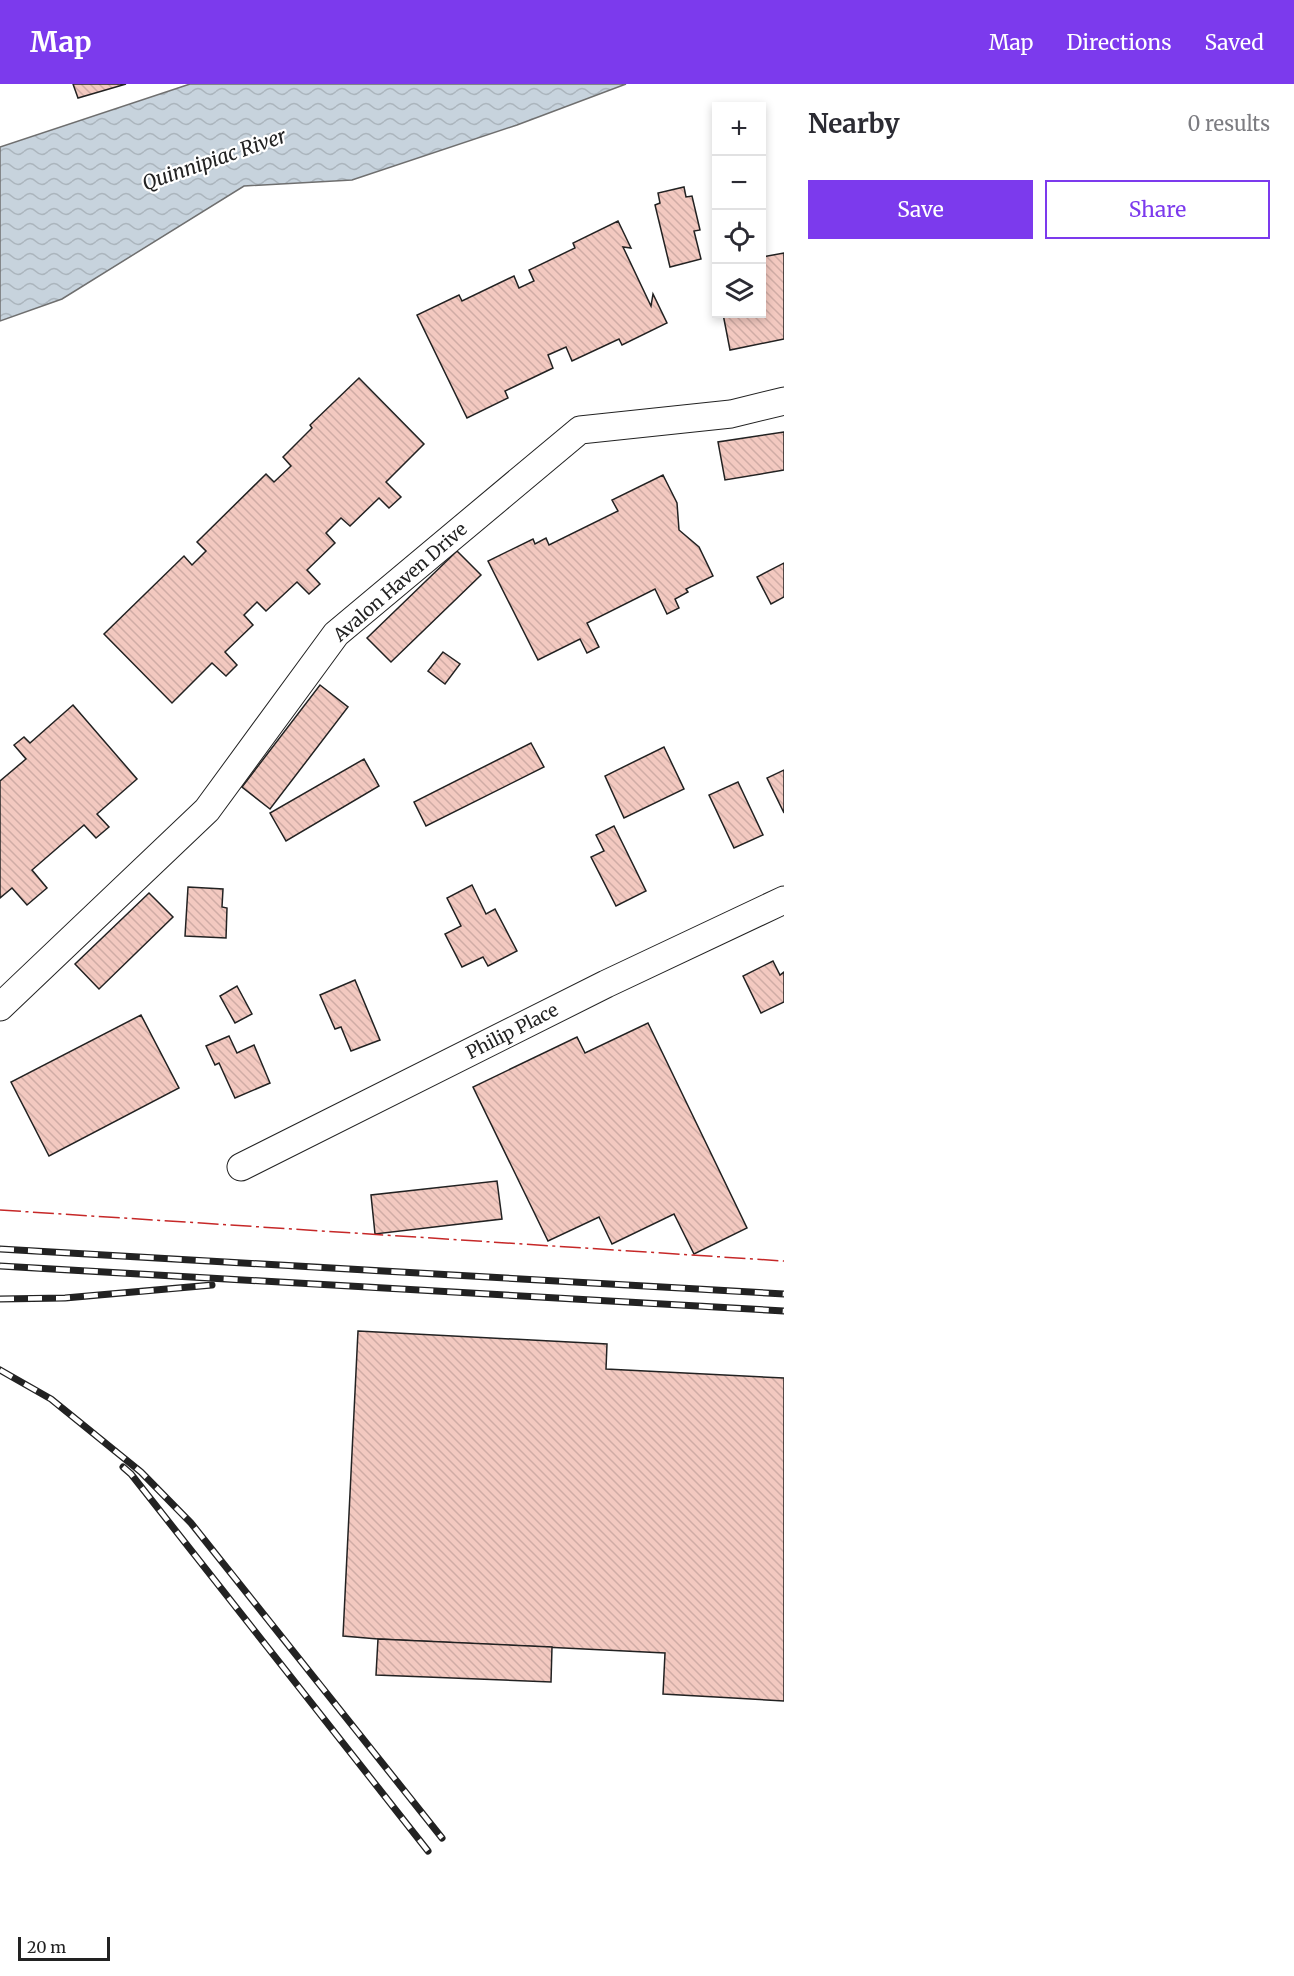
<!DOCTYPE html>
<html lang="en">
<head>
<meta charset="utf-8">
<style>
	body { margin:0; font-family:Merriweather,serif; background:#f2f2f3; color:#2b2b33 }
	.controls { position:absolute; right:18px; top:18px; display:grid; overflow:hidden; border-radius:0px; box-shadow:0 3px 9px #0003 }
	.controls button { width:54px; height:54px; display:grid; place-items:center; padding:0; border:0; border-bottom:2px solid #e1e1e2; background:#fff; color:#2b2b33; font:30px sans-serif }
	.scale { position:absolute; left:18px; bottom:15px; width:92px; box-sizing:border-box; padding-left:6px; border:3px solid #222; border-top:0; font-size:16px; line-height:21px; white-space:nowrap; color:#222; -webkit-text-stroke:4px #fff; paint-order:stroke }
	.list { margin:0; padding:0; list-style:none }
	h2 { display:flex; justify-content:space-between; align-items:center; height:78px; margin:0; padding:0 24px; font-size:26px }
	h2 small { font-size:20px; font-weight:400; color:#7c7c81 }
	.actions { display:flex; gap:12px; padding:18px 24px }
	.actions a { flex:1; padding:14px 0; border:2px solid #7c3aed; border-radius:0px; text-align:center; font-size:21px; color:#7c3aed }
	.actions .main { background:#7c3aed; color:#fff }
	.icon { flex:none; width:33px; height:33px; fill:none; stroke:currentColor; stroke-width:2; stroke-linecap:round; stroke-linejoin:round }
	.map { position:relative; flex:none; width:784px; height:1892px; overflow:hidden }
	header { display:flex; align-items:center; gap:36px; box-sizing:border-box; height:84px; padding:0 30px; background:#7c3aed; color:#fff }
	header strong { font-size:28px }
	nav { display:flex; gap:33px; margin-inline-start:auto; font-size:21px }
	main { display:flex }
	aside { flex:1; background:#fff }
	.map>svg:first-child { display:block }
</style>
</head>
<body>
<header>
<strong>Map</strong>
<nav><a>Map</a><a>Directions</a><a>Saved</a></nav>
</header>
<main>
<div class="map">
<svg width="784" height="1892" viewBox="0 0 784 1892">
	<defs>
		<pattern id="water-waves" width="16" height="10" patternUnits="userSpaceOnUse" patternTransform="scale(1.5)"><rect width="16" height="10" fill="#c7d3dd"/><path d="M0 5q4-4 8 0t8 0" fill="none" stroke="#abb5bd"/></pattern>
		<pattern id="building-back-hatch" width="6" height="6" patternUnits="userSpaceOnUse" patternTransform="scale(1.5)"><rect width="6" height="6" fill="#f3c9c0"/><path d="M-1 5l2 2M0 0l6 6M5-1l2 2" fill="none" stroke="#d0aca5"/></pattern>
	</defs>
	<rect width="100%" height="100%" fill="#fff"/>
	<polygon fill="url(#water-waves)" stroke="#6f6f6f" stroke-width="1.5" points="190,0 626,0 517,41 352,96 244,102 62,215 0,237 0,63"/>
	<g fill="url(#building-back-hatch)" stroke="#222" stroke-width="1.5">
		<polygon points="73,0 126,0 78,14"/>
		<polygon points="684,103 686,113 692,112 700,146 694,147 701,175 670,183 655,121 660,119 658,109"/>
		<polygon points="618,137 631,164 623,163 651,222 653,210 667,239 622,261 619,255 572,277 566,263 548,271 553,284 505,307 508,314 467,334 417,231 459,211 462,217 514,192 519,204 534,197 529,186 575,164 573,159"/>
		<polygon points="784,169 784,255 730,266 723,230 762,230 762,173"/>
		<polygon points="359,294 424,360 386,398 401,413 389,424 379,414 350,442 341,434 326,449 335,459 307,486 320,500 309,510 297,498 266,527 257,518 244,531 253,541 225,568 237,581 226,592 212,579 172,619 104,550 184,472 192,481 206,467 197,458 266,390 274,398 291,382 283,373 312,344 310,341"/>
		<polygon points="784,348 784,386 725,396 718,358"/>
		<polygon points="663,391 677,419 679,446 699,463 713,492 686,505 688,508 675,515 679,524 667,530 655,505 587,539 599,563 587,569 580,555 538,576 488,477 533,455 535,460 546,454 549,461 618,427 612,416"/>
		<polygon points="457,467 481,491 391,578 367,554"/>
		<polygon points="784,479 784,513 771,520 757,493"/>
		<polygon points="443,568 460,580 445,600 428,587"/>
		<polygon points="320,601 348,623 270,725 242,703"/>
		<polygon points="73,621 137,695 97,730 109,743 96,754 84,741 32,786 47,804 27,821 12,804 0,814 0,697 26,675 14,661 24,653 30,659"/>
		<polygon points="531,659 544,683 426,742 414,718"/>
		<polygon points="664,663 684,705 624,734 605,692"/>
		<polygon points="364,675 379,702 286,757 270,729"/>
		<polygon points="784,686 784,729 767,694"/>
		<polygon points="738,698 763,751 734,764 709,711"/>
		<polygon points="614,742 646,807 616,822 591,773 604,767 596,751"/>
		<polygon points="472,801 486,830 495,825 517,867 488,882 483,873 462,883 445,850 461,842 447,814"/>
		<polygon points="188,803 223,805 222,823 227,824 226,854 185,852"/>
		<polygon points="149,809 173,833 99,905 75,880"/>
		<polygon points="773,877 780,891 784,888 784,918 761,929 743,892"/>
		<polygon points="355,896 380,956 351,967 341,943 335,945 320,911"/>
		<polygon points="237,902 252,930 235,939 220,912"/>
		<polygon points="141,931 179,1004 49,1072 11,998"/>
		<polygon points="648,939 747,1144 694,1170 674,1130 612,1160 599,1133 548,1157 473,1003 577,953 585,969"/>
		<polygon points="229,952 237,969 254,961 270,999 235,1014 219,979 215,981 206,962"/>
		<polygon points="497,1097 502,1135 375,1150 371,1111"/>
		<polygon points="358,1247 607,1260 606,1285 784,1294 784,1617 663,1610 665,1569 378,1555 343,1552"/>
		<polygon points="378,1555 552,1563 551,1598 376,1591"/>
	</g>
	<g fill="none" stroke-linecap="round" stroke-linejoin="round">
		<g stroke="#222" stroke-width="29">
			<g id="minor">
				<polyline points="0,923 207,726 336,550 580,346 731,330 784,317"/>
				<polyline points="241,1083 606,900 784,816"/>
			</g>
		</g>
		<use href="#minor" stroke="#fff" stroke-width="27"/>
		<g stroke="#222" stroke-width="7">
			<g id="rail">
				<polyline points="0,1165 784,1210"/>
				<polyline points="0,1182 784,1227"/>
				<polyline points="0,1215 65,1214 212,1201"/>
				<polyline points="0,1286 51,1315 141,1388 191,1439 442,1754"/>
				<polyline points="123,1383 131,1390 428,1767"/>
			</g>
		</g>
		<use href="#rail" stroke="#fff" stroke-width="4.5" stroke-dasharray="14" stroke-linecap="butt"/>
		<polyline stroke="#c62828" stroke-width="1.5" stroke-dasharray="21 4.5 3 4.5" stroke-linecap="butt" points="0,1126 784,1177"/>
	</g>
	<g text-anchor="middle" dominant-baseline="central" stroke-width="4.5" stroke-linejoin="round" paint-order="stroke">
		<g font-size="18" fill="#222" stroke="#fff">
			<text transform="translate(400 498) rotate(-41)">Avalon Haven Drive</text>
			<text transform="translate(512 947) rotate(-27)">Philip Place</text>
		</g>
		<g font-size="20" font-style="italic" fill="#222" stroke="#fff">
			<text transform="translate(214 75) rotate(-19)">Quinnipiac River</text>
		</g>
	</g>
</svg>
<div class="controls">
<button>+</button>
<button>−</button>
<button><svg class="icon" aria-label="locate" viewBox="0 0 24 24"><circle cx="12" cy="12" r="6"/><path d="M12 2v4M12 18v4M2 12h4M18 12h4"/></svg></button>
<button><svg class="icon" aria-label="layers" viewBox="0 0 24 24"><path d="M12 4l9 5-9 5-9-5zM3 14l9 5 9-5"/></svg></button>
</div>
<div class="scale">20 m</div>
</div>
<aside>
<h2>Nearby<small>0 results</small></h2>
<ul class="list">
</ul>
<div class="actions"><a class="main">Save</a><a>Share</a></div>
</aside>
</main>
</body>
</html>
